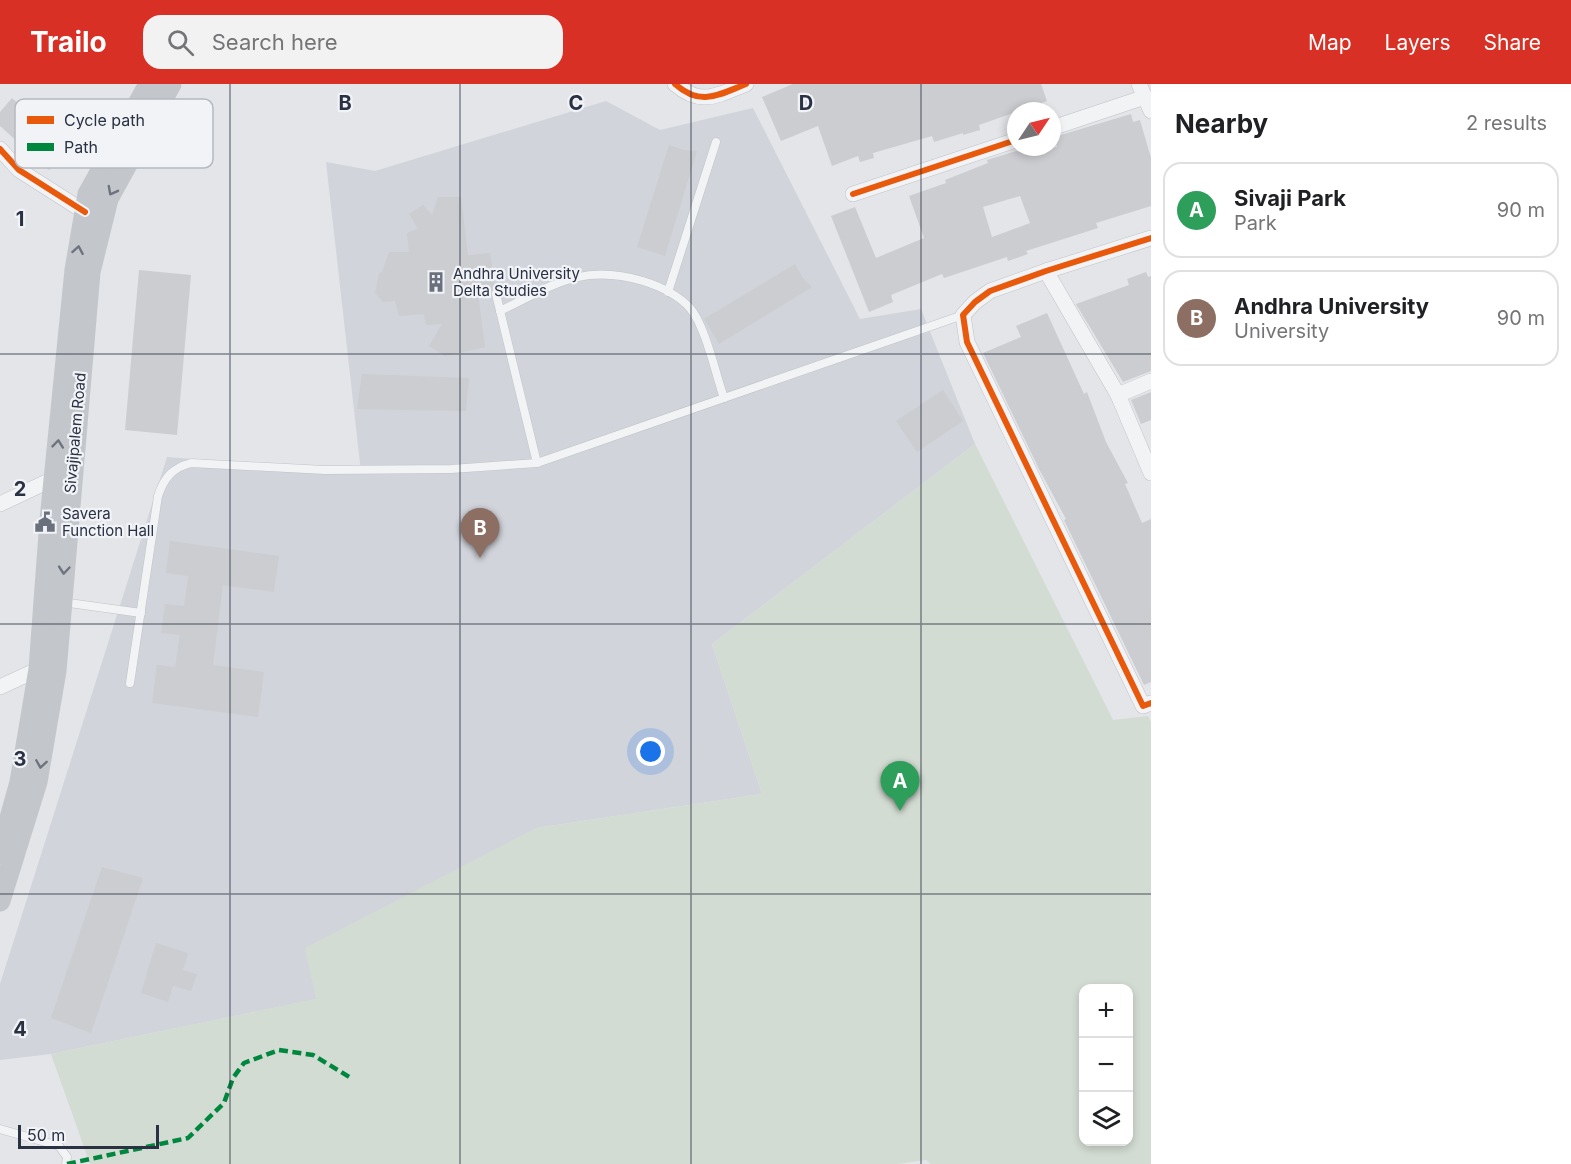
<!DOCTYPE html>
<html lang="en">
<head>
<meta charset="utf-8">
<style>
	body { margin:0; font-family:Inter,sans-serif; background:#f2f2f2; color:#202124 }
	.controls { position:absolute; right:18px; bottom:18px; display:grid; overflow:hidden; border-radius:12px; box-shadow:0 3px 9px #0003 }
	.controls button { width:54px; height:54px; display:grid; place-items:center; padding:0; border:0; border-bottom:2px solid #e0e0e0; background:#fff; color:#202124; font:30px sans-serif }
	.compass { position:absolute; left:1007px; top:18px; width:54px; height:54px; border-radius:50%; background:#fff; box-shadow:0 3px 9px #0003; rotate:55deg }
	.scale { position:absolute; left:18px; bottom:15px; width:141px; box-sizing:border-box; padding-left:6px; border:3px solid #293142; border-top:0; font-size:16px; line-height:21px; white-space:nowrap; color:#293142; -webkit-text-stroke:4px #f1f3f7; paint-order:stroke }
	.you { position:absolute; left:651px; top:668px; width:21px; height:21px; margin:-15px; border:4px solid #fff; border-radius:50%; background:#1a73e8; box-shadow:0 0 0 9px #1a73e833 }
	.badge { display:grid; place-items:center; width:39px; height:39px; border-radius:50%; background:#d93025; color:#fff; font-size:20px; font-weight:700 }
	.pin { position:absolute; translate:-50% -50px; filter:drop-shadow(0 2px 3px #0008) }
	.pin::after { content:''; position:absolute; top:32px; width:21px; height:18px; background:inherit; clip-path:polygon(0 0,100% 0,50% 100%) }
	.list { margin:0; padding:0; list-style:none }
	h2 { display:flex; justify-content:space-between; align-items:center; height:78px; margin:0; padding:0 24px; font-size:26px }
	h2 small { font-size:20px; font-weight:400; color:#757577 }
	.list li { display:grid; grid-template-columns:39px 1fr auto; gap:18px; align-items:center; box-sizing:border-box; height:96px; margin:0 12px 12px; padding:0 12px; border:2px solid #e0e0e0; border-radius:18px }
	.list b { display:block; font-size:22px; white-space:nowrap }
	.list p { margin:0; font-size:20px; white-space:nowrap; color:#757577 }
	.list em { font-size:20px; font-style:normal; color:#757577 }
	.icon { flex:none; width:33px; height:33px; fill:none; stroke:currentColor; stroke-width:2; stroke-linecap:round; stroke-linejoin:round }
	.map { position:relative; flex:none; width:1151px; height:1080px; overflow:hidden }
	header { display:flex; align-items:center; gap:36px; box-sizing:border-box; height:84px; padding:0 30px; background:#d93025; color:#fff }
	header strong { font-size:28px }
	nav { display:flex; gap:33px; margin-inline-start:auto; font-size:21px }
	.search { width:420px; height:54px; background:#f2f2f2; display:flex; align-items:center; gap:15px; box-sizing:border-box; padding:0 21px; border-radius:18px; color:#757577; font-size:22px }
	main { display:flex }
	aside { flex:1; background:#fff }
	.map>svg:first-child { display:block }
</style>
</head>
<body>
<header>
<strong>Trailo</strong>
<div class="search"><svg class="icon" aria-label="search" viewBox="0 0 24 24"><circle cx="10" cy="10" r="6"/><path d="M15 15l6 6"/></svg>Search here</div>
<nav><a>Map</a><a>Layers</a><a>Share</a></nav>
</header>
<main>
<div class="map">
<svg width="1151" height="1080" viewBox="0 0 1151 1080">
	<rect width="100%" height="100%" fill="#e3e5e8"/>
	<polygon fill="#d1d4db" points="606,17 660,46 753,24 860,235 921,225 975,360 712,560 762,710 536,744 317,915 51,970 0,976 0,900 167,373 361,388 326,78 375,87"/>
	<path fill="#d3dcd3" fill-rule="evenodd" d="M975,360L1113,636L1148,632L1151,638V1080H931L926,1076L898,1080H90L51,970L316,915L305,864L536,744L762,710L712,560ZM1084,904H1128V1058H1084Z"/>
	<g fill="#cbcdd0" fill-rule="evenodd">
		<polygon points="793,0 1041,0 1047,17 979,41 980,46 963,51 963,49 934,58 932,52 873,69 874,74 860,78 858,72 832,82 818,42 781,57 762,13"/>
		<polygon points="12,14 68,64 49,86 0,42 0,28"/>
		<path d="M1131,30L1133,38L1140,36L1151,74V122L1096,139L1098,144L1026,167L1028,170L1008,177L1007,173L944,194L942,190L891,211L893,218L869,228L831,132L855,123L876,174L924,154L909,112L946,99L945,96L988,79L987,76L1029,63H1057L1054,53ZM1020,112L1030,139L992,153L983,123Z"/>
		<polygon points="669,61 684,66 697,67 665,172 637,163"/>
		<polygon points="438,113 461,113 468,171 490,169 495,204 491,208 478,209 485,263 445,272 429,262 442,240 426,241 424,230 399,232 395,217 383,218 375,209 379,189 382,188 389,168 409,168 407,149 418,145 409,130 423,121 432,131"/>
		<polygon points="795,180 803,194 812,203 719,260 704,235"/>
		<polygon points="139,186 191,191 177,351 125,346"/>
		<polygon points="1146,188 1148,193 1151,192 1151,287 1123,298 1076,220 1129,201 1127,195"/>
		<polygon points="1047,229 1084,310 1087,308 1106,358 1128,399 1125,400 1142,439 1151,435 1151,598 1144,601 1064,436 1066,435 1039,385 983,269 1021,253 1016,242"/>
		<polygon points="362,290 469,294 466,327 357,325"/>
		<polygon points="943,306 963,337 917,368 896,337"/>
		<polygon points="1151,308 1151,336 1141,340 1131,316"/>
		<polygon points="170,457 279,472 274,508 223,501 213,581 264,588 258,633 152,619 157,581 175,583 180,551 161,549 165,520 184,522 188,492 166,489"/>
		<polygon points="102,783 143,794 91,949 51,934"/>
		<polygon points="156,859 188,869 183,886 197,890 191,907 173,902 168,918 141,909"/>
	</g>
	<g fill="none" stroke-linecap="round" stroke-linejoin="round">
		<g stroke="#c1c3c6" stroke-width="9">
			<g id="service">
				<polyline points="668,208 716,58"/>
				<polyline points="496,210 537,379"/>
				<path d="M500,227C554,201 581,179 643,197C659,202 678,211 690,224C705,241 716,291 724,314"/>
				<polyline points="62,518 141,529"/>
				<path d="M130,599L158,412C164,394 172,384 191,379L325,386L451,385L537,379L963,231"/>
				<polyline points="0,1045 59,1062 67,1073 66,1080"/>
			</g>
		</g>
		<g stroke="#c1c3c6" stroke-width="16">
			<g id="minor">
				<path d="M675,0C701,23 718,11 746,0"/>
				<polyline points="1139,0 1151,27"/>
				<polyline points="1052,44 1145,13"/>
				<polyline points="0,65 19,86 85,128"/>
				<polyline points="853,110 1016,56"/>
				<polyline points="1151,154 1046,187 990,207 975,218 963,231 967,258 1143,622 1151,619"/>
				<polyline points="1046,187 1118,311 1151,389"/>
				<polyline points="1118,311 1151,297"/>
				<polyline points="0,420 55,394"/>
				<polyline points="0,603 39,585"/>
			</g>
		</g>
		<use href="#service" stroke="#f2f3f5" stroke-width="8"/>
		<use href="#minor" stroke="#f2f3f5" stroke-width="15"/>
		<g stroke="#c3c6ca" stroke-width="21">
			<polyline points="0,770 20,698 39,585 50,436 75,186 88,110 149,0"/>
			<polyline points="0,817 37,698 56,587 90,188 108,115 171,0"/>
		</g>
		<polyline stroke="#00873e" stroke-width="4.5" stroke-dasharray="9 4.5" stroke-linecap="butt" points="67,1080 188,1054 224,1019 233,994 244,979 279,966 313,971 351,994"/>
		<g stroke="#f1f3f7" stroke-width="10">
			<g id="cycleway">
				<path d="M675,0C701,23 718,11 746,0"/>
				<polyline points="0,65 19,86 85,128"/>
				<polyline points="853,110 1016,56"/>
				<polyline points="1151,154 1046,187 990,207 975,218 963,231 967,258 1143,622 1151,619"/>
			</g>
		</g>
		<use href="#cycleway" stroke="#e8590c" stroke-width="6"/>
	</g>
	<defs><path id="oneway-chevron" d="M-2-3.5L2.5 0L-2 3.5" fill="none" stroke-width="1.6" stroke-linecap="round" stroke-linejoin="round" transform="scale(1.5)"/></defs>
	<g stroke="#6e747f">
		<use href="#oneway-chevron" transform="translate(112 107) rotate(118)"/>
		<use href="#oneway-chevron" transform="translate(78 166) rotate(-80)"/>
		<use href="#oneway-chevron" transform="translate(58 360) rotate(-84)"/>
		<use href="#oneway-chevron" transform="translate(64 486) rotate(95)"/>
		<use href="#oneway-chevron" transform="translate(41 680) rotate(99)"/>
	</g>
	<path fill="none" stroke="#293142" stroke-width="1.5" stroke-opacity="0.55" d="M230,0V1080M460,0V1080M691,0V1080M921,0V1080M0,270H1151M0,540H1151M0,810H1151"/>
	<defs>
		<g id="building-bare" transform="scale(1.62)"><path d="M-4-6H4V6H1V3H-1V6H-4ZM-2.5-4.3h1.7v1.8h-1.7ZM.8-4.3h1.7v1.8H.8ZM-2.5-1h1.7V.8h-1.7ZM.8-1h1.7V.8H.8Z" fill="#6a707c" stroke="#f1f3f7" stroke-width="2.5" paint-order="stroke"/></g>
		<g id="civic-bare" transform="scale(1.62)"><path d="M-.6-6.5H3V-4.5H.6V-3L4-1V1h2V6H-6V1h2V-1L-.6-3ZM-1.2 2.5V6h2.4V2.5Z" fill="#6a707c" stroke="#f1f3f7" stroke-width="2.5" paint-order="stroke"/></g>
	</defs>
	<g fill-rule="evenodd">
		<use href="#building-bare" x="436" y="198"/>
		<use href="#civic-bare" x="45" y="438"/>
	</g>
	<g text-anchor="middle" dominant-baseline="central" stroke-width="4.5" stroke-linejoin="round" paint-order="stroke">
		<g font-size="15" fill="#293142" stroke="#f1f3f7" text-anchor="start">
			<text x="453" y="189">Andhra University<tspan x="453" dy="17">Delta Studies</tspan></text>
			<text x="62" y="429">Savera<tspan x="62" dy="17">Function Hall</tspan></text>
		</g>
		<g font-size="15" fill="#293142" stroke="#f1f3f7">
			<text transform="translate(75 349) rotate(-85)">Sivajipalem Road</text>
		</g>
	</g>
	<rect x="15" y="15" width="198" height="69" rx="9" fill="#f1f3f7" stroke="#b5b9c1" stroke-width="1.5"/>
	<rect x="27" y="32" width="27" height="8" fill="#e8590c"/>
	<rect x="27" y="59" width="27" height="8" fill="#00873e"/>
	<g font-size="16" fill="#293142">
		<text x="64" y="42">Cycle path</text>
		<text x="64" y="69">Path</text>
	</g>
	<g font-size="20" text-anchor="middle" font-weight="bold" fill="#293142" stroke="#f1f3f7" stroke-width="4.5" stroke-linejoin="round" paint-order="stroke">
		<text x="345" y="26">B</text>
		<text x="576" y="26">C</text>
		<text x="806" y="26">D</text>
		<text x="20" y="142">1</text>
		<text x="20" y="412">2</text>
		<text x="20" y="682">3</text>
		<text x="20" y="952">4</text>
	</g>
</svg>
<div class="controls">
<button>+</button>
<button>−</button>
<button><svg class="icon" aria-label="layers" viewBox="0 0 24 24"><path d="M12 4l9 5-9 5-9-5zM3 14l9 5 9-5"/></svg></button>
</div>
<svg class="compass" viewBox="-18 -18 36 36"><path d="M0-13l5 13h-10z" fill="#e53935"/><path d="M0 13l5-13h-10z" fill="#757577"/></svg>
<div class="scale">50 m</div>
<div class="you"></div>
<div class="pin badge" style="left:900px;top:727px;background:#2e9e5b">A</div>
<div class="pin badge" style="left:480px;top:474px;background:#8d6e63">B</div>
</div>
<aside>
<h2>Nearby<small>2 results</small></h2>
<ul class="list">
<li><span class="badge" style="background:#2e9e5b">A</span><div><b>Sivaji Park</b><p>Park</p></div><em>90 m</em></li>
<li><span class="badge" style="background:#8d6e63">B</span><div><b>Andhra University</b><p>University</p></div><em>90 m</em></li>
</ul>
</aside>
</main>
</body>
</html>
